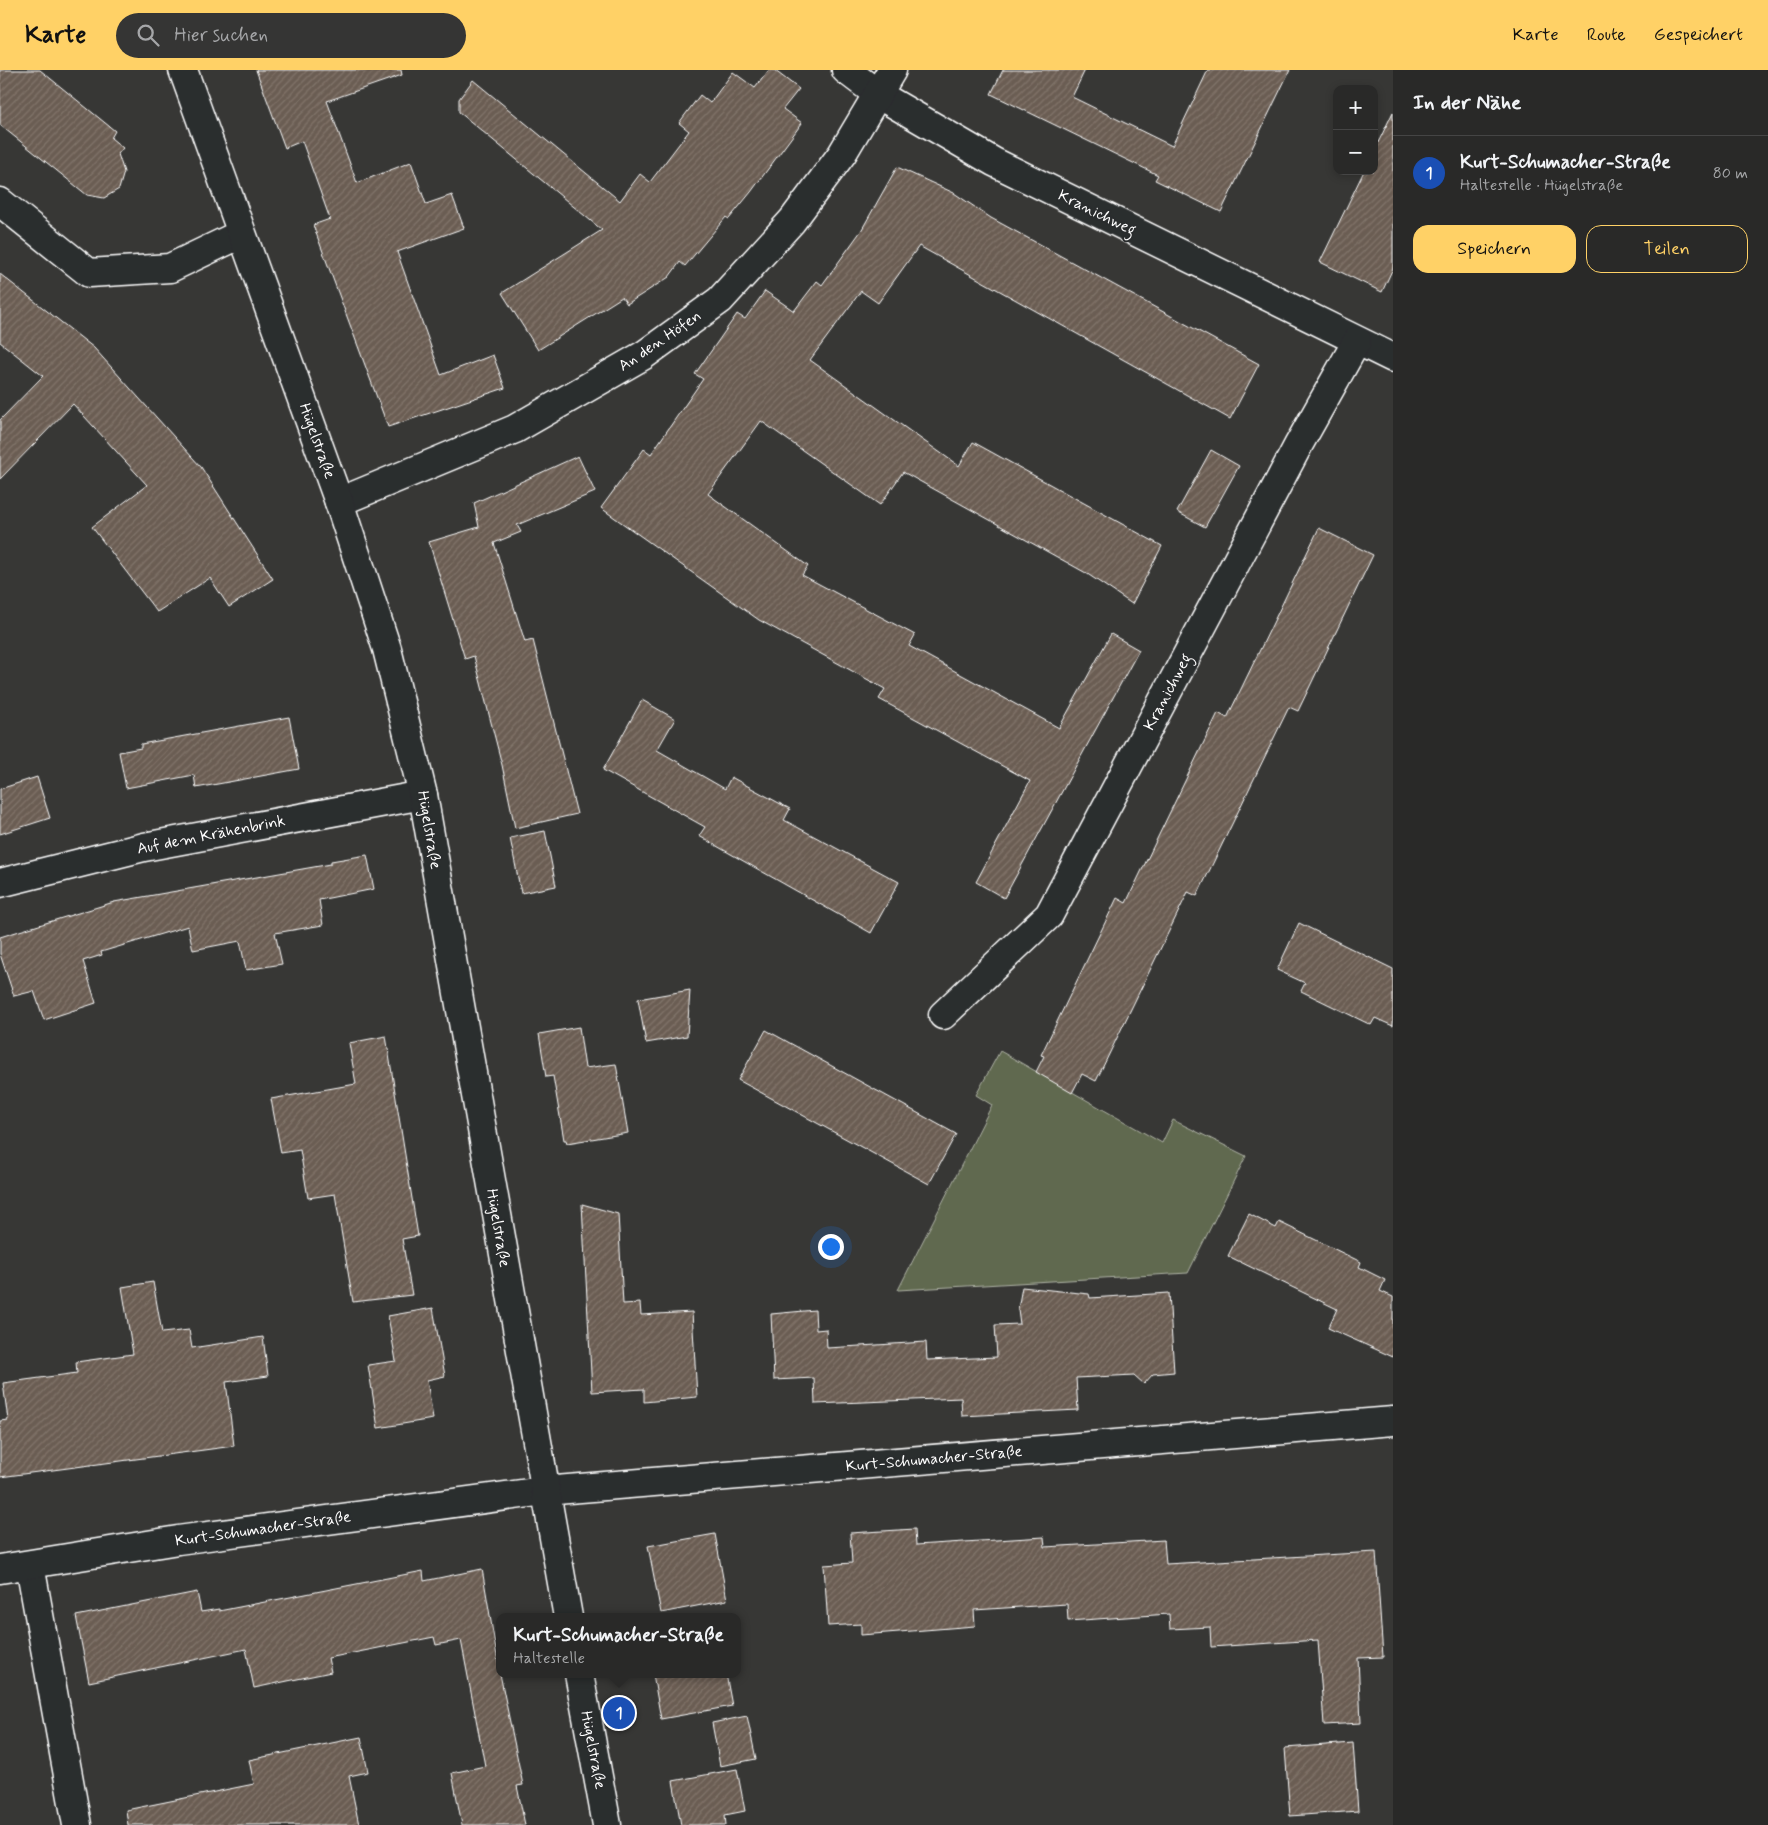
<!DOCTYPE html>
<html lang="de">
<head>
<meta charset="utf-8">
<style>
	body { margin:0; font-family:Mynerve,sans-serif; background:#353534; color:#f1f3f6 }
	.controls { position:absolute; right:15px; top:15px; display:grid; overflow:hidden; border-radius:10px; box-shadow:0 2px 8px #0003 }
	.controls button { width:45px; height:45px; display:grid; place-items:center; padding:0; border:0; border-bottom:1px solid #454545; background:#292928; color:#f1f3f6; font:25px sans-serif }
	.you { position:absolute; left:830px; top:1176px; width:18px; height:18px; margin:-12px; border:4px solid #fff; border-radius:50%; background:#1a73e8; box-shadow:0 0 0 8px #1a73e833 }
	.badge { display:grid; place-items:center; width:32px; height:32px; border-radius:50%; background:#ffd166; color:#fff; font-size:16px; font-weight:700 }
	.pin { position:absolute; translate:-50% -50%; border:2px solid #fff; box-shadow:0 1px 5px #0006 }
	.popup { position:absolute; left:496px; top:1543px; width:245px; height:65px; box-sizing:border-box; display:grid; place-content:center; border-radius:10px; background:#292928; filter:drop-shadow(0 1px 4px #0005); font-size:16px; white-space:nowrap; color:#a5a6a8 }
	.popup b { font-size:19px; color:#f1f3f6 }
	.popup::after { content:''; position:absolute; left:50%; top:100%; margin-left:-10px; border:10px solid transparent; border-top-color:#292928 }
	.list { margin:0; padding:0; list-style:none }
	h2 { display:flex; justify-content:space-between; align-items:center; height:65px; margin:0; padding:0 20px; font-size:21px }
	h2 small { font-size:16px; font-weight:400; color:#a5a6a8 }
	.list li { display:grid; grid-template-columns:32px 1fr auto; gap:15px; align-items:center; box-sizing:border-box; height:75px; padding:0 20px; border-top:1px solid #454545 }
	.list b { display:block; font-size:19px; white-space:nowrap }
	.list p { margin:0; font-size:16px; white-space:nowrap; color:#a5a6a8 }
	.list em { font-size:16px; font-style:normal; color:#a5a6a8 }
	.actions { display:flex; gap:10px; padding:15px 20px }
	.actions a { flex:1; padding:11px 0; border:1px solid #ffd166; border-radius:15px; text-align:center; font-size:18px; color:#ffd166 }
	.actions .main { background:#ffd166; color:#111 }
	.icon { flex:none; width:28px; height:28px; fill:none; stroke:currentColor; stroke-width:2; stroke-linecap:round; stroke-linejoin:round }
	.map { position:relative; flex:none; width:1393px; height:1755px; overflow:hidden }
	header { display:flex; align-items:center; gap:30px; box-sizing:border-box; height:70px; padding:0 25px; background:#ffd166; color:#111 }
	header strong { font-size:24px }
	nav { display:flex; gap:28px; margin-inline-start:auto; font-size:18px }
	.search { width:350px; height:45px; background:#353534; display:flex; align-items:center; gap:12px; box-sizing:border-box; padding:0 18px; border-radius:28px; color:#a5a6a8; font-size:19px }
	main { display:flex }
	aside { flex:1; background:#292928 }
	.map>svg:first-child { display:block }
</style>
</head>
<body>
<header>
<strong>Karte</strong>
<div class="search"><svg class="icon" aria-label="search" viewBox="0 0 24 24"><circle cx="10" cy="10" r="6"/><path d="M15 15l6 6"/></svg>Hier suchen</div>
<nav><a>Karte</a><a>Route</a><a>Gespeichert</a></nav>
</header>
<main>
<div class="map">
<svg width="1393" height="1755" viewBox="0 0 1393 1755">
	<defs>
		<pattern id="building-hatch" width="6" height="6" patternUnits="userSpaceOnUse" patternTransform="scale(1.25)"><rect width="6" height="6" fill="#6b5d52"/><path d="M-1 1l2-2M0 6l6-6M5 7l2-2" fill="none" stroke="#81756c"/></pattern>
	</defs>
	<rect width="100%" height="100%" fill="#373735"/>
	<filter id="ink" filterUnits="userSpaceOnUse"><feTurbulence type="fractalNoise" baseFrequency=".02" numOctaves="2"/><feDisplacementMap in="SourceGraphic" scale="10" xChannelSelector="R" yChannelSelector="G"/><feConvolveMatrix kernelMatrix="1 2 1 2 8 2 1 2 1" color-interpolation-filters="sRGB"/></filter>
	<g filter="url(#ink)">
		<polygon fill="#60694f" stroke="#b0b4a7" points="1000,981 1162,1073 1173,1050 1246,1086 1188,1203 898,1220 992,1035 976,1025"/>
		<g fill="url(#building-hatch)" stroke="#fff">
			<polygon points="0,0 40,0 115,61 111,68 123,78 118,84 124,102 119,119 104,128 87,125 0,55"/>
			<polygon points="256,0 401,0 402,5 327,31 357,113 411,92 426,134 452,125 464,158 397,182 441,305 493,285 505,318 388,357 313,155 330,149 302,71 285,78"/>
			<polygon points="769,0 774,0 799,19 783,39 802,53 751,122 729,149 726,147 685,196 680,192 669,207 627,234 622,227 538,280 502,223 602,160 459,42 459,29 473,10 620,131 640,104 650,112 689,61 679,53 700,25 710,33 733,2 755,18"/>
			<polygon points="1003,0 1085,0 1072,27 1172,76 1208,0 1290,0 1221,142 1155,110 1158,105 991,24"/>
			<polygon points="1393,42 1393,198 1382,222 1320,192 1364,101 1374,101 1374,81"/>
			<polygon points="897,97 954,123 991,148 1259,294 1230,349 919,176 878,233 861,221 810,290 959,396 973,372 1162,476 1132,534 1086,503 903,402 880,435 761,351 708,424 808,496 802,505 915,565 909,576 1059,658 1111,564 1139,580 1004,828 976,812 1030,711 879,629 885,619 759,550 601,438 644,379 651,384 703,309 695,304 737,244 745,249 765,221 794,241 817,211 822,215 861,161"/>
			<polygon points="0,204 94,278 201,397 273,509 229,537 210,508 157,542 92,457 147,415 73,334 0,409 0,350 43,306 0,272"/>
			<polygon points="1211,380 1239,396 1205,457 1177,442"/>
			<polygon points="578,386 595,422 517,455 521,462 494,473 525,572 533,570 577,744 515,758 502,695 474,586 465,589 429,472 479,457 474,433"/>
			<polygon points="1319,458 1373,485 1298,641 1289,637 1197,826 1188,822 1096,1011 1082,1004 1072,1023 1036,1002 1044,986 1041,985 1117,828 1126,833 1218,643 1227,648"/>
			<polygon points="642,630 675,649 657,680 725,719 731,707 790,739 784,750 899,812 871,863 699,766 705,757 603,700"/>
			<polygon points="289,647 299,699 196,718 194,705 126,718 119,682 141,678 141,674"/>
			<polygon points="37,707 50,748 0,764 0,719"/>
			<polygon points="545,761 556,816 521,823 510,768"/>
			<polygon points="367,785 374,819 319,830 323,855 275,863 282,894 246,900 240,871 193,880 188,856 101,882 102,885 83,891 96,933 44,950 34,921 14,926 0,884 0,867 114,832 331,794 331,791"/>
			<polygon points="1299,853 1393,899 1393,956 1375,948 1371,955 1301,921 1305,913 1277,900"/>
			<polygon points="690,920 687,966 646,973 638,929"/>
			<polygon points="579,957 585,998 616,994 628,1063 567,1073 566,1070 564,1070 553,1006 546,1007 539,964"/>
			<polygon points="766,960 956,1064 929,1114 738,1010"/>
			<polygon points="386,966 418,1166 402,1169 412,1225 353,1232 335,1124 308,1128 300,1080 281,1083 271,1029 356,1014 349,973"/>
			<polygon points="582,1134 618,1144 623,1234 640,1233 641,1245 692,1242 697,1327 644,1332 644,1319 592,1322"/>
			<polygon points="1249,1144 1276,1158 1279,1152 1361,1192 1359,1197 1385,1210 1380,1221 1393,1227 1393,1287 1328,1258 1337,1239 1228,1186"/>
			<polygon points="153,1212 162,1263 189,1260 192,1278 263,1267 268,1306 226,1312 234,1376 0,1407 0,1351 8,1350 3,1313 77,1303 76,1292 133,1284 122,1217"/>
			<polygon points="1022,1217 1089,1224 1090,1228 1169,1223 1174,1302 1153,1304 1144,1314 1134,1305 1076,1308 1078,1340 962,1346 961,1328 815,1334 814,1308 774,1310 771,1244 815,1240 816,1260 826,1259 827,1278 926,1272 927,1290 997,1287 995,1255 1020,1254 1018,1239"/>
			<polygon points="433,1238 445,1306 427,1310 433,1349 378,1358 368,1295 396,1291 388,1246"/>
			<polygon points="915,1459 916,1475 1044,1467 1045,1477 1164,1470 1166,1494 1376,1482 1383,1587 1358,1588 1361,1653 1324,1655 1318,1570 1211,1577 1210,1557 1170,1559 1169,1544 1068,1551 1067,1534 974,1540 975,1556 861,1565 861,1554 828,1556 824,1495 852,1493 850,1463"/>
			<polygon points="715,1464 727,1530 661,1543 648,1476"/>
			<polygon points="482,1499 500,1604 523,1715 517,1716 525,1755 462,1755 452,1703 485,1696 461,1570 436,1575 434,1567 328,1588 331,1602 254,1618 246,1579 89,1612 76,1546 197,1522 201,1542 219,1539 219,1541 423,1501 424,1511"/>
			<polygon points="653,1604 726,1604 732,1636 661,1649"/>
			<polygon points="747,1646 756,1689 720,1696 712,1653"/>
			<polygon points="361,1667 368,1702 349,1706 359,1755 128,1755 126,1740 254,1714 249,1690"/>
			<polygon points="1353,1673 1358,1741 1290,1746 1285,1678"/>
			<polygon points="737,1699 745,1741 725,1745 726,1755 681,1755 673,1711"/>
		</g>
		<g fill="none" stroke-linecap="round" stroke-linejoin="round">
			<g stroke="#fff" stroke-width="31">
				<g id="minor">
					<polyline points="846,0 879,25 994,92 1393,288"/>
					<polyline points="0,132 89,203 170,198 241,164"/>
					<polyline points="339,432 515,359 644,285 720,230 792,151 842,84 892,0"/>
					<polyline points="0,813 144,777 423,725"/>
					<polyline points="943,945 1049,845 1299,374 1357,271"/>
					<polyline points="30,1495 77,1755"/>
					<polyline points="0,1499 178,1470 544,1421 1393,1351"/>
				</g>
			</g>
			<g stroke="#fff" stroke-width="31">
				<g id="tertiary">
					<polyline points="183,0 339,432 387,579 423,725 568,1547"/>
					<polyline points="579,1604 607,1755"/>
				</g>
			</g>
			<use href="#minor" stroke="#2a2d2e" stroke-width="28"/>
			<use href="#tertiary" stroke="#2a2d2e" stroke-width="28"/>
		</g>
	</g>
	<g text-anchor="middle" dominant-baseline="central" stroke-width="4" stroke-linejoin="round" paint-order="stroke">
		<g font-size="16" fill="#fff" stroke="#2a2d2e">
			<text transform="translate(1097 143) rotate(26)">Kranichweg</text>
			<text transform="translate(660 271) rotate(-34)">An den Höfen</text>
			<text transform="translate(317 371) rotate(70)">Hügelstraße</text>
			<text transform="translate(1168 622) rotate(-62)">Kranichweg</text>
			<text transform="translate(429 760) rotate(80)">Hügelstraße</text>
			<text transform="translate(211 765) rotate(-11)">Auf dem Krähenbrink</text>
			<text transform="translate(498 1158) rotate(80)">Hügelstraße</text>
			<text transform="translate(934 1389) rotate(-5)">Kurt-Schumacher-Straße</text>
			<text transform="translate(263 1459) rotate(-8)">Kurt-Schumacher-Straße</text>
			<text transform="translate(593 1680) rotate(79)">Hügelstraße</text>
		</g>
	</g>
</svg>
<div class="controls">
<button>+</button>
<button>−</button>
</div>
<div class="you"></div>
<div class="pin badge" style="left:619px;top:1643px;background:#1a4fb4">1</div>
<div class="popup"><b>Kurt-Schumacher-Straße</b>Haltestelle</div>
</div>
<aside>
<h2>In der Nähe<small></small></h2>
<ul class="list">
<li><span class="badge" style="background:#1a4fb4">1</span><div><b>Kurt-Schumacher-Straße</b><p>Haltestelle · Hügelstraße</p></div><em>80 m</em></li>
</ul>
<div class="actions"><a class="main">Speichern</a><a>Teilen</a></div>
</aside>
</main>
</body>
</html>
